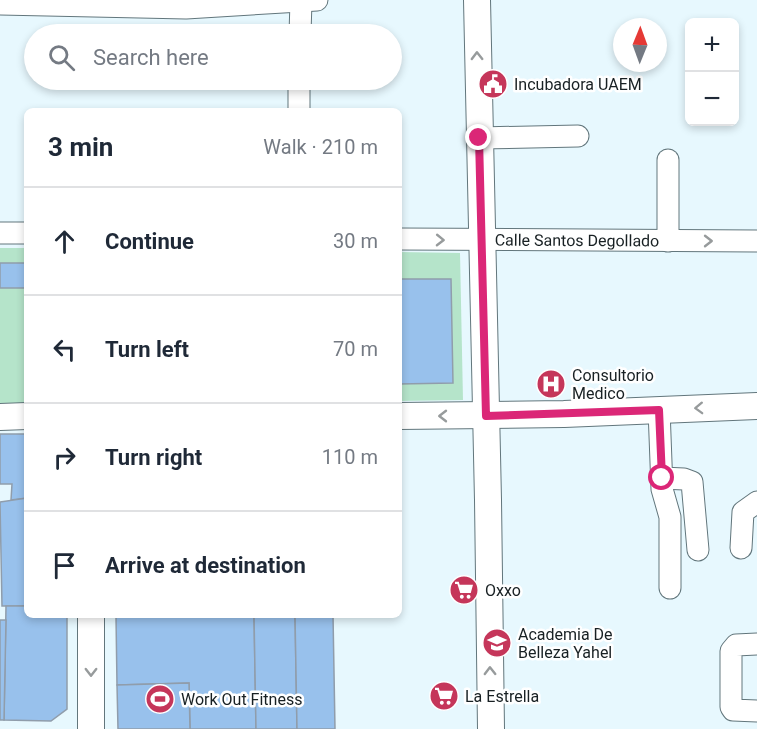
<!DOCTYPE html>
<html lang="en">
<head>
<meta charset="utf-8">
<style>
	body { margin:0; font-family:Roboto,sans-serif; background:#f6f6f7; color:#1f2937 }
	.controls { position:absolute; right:18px; top:18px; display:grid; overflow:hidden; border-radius:9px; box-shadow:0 3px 9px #0003 }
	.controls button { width:54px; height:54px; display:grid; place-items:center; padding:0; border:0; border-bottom:2px solid #e0e1e3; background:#fff; color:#1f2937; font:30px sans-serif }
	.compass { position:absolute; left:613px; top:18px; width:54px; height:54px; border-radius:50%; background:#fff; box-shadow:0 3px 9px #0003; rotate:1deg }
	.stop { position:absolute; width:18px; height:18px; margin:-14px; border:4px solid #db2777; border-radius:50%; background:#fff }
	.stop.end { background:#db2777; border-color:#fff; box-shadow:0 2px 6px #0008 }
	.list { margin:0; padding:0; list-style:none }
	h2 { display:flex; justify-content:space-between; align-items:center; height:78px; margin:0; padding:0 24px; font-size:26px }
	h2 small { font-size:20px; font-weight:400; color:#747a83 }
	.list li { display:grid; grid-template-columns:39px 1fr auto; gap:18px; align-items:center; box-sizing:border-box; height:108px; padding:0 24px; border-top:2px solid #e0e1e3 }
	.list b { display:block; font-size:22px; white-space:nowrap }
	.list em { font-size:20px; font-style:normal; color:#747a83 }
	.icon { flex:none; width:33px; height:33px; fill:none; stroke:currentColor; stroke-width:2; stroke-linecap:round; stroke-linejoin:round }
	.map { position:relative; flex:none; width:757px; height:729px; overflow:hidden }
	.search { position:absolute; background:#fff; box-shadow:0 3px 9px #0003; left:24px; top:24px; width:378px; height:66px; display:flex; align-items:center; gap:15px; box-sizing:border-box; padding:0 21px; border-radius:33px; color:#747a83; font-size:22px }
	.panel { position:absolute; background:#fff; box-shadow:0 3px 9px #0003; left:24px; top:108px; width:378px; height:510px; border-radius:9px }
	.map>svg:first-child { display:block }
</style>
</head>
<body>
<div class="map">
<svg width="757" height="729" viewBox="0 0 757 729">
	<rect width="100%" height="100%" fill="#e7f8fe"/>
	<g fill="#b5e4ca">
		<polygon points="0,248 27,248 27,405 0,404"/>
		<polygon points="399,252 460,253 463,400 399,401"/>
	</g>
	<g fill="#98c1ec" stroke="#909dab" stroke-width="1.5">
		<rect x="0" y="263" width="27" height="25"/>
		<polygon points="399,279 451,279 453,383 399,384"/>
		<polygon points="0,434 27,434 27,498 11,500 12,484 0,484"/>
		<polygon points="27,498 27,606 2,606 0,502"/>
		<polygon points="6,606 27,606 27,615 67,615 67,709 51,721 4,720"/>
		<polygon points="254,615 256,729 190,729 189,683 117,685 116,617"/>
		<polygon points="254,615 295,615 297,729 256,729"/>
		<polygon points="295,615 333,615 335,729 297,729"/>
		<polygon points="0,620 6,620 4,720 0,720"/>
		<polygon points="189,683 190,729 118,729 117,685"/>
	</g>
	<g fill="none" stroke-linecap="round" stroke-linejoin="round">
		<g stroke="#62767c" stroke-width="23">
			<g id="minor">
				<polyline points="0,4 186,8 317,0"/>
				<polyline points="300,34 301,1"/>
				<polyline points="299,111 299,80"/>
				<polyline points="479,138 578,136"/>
				<polyline points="668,160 668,241"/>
				<polyline points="0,233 27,233"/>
				<path id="s1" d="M399,239L757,241"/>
				<polyline points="659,409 662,489 670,517 670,588"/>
				<polyline points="662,478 684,479 692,482 698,550"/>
				<polyline points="741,548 743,512 757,502"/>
				<polyline points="757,644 736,645 731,651 731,707 733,710 757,711"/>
			</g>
		</g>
		<g stroke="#62767c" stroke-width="28">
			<g id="major">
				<polyline points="477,0 488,500 491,729"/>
				<polyline points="399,416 564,414 757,406"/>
				<polyline points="0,417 27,416"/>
				<polyline points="91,615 91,729"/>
			</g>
		</g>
		<use href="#minor" stroke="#fff" stroke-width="21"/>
		<use href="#major" stroke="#fff" stroke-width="26"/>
	</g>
	<defs><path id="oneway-chevron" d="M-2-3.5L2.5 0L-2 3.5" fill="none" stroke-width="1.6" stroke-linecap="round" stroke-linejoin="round" transform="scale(1.5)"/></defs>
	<g stroke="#979b9c">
		<use href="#oneway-chevron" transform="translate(477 56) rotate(-91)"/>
		<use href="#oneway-chevron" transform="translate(440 240) rotate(1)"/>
		<use href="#oneway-chevron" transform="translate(708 241)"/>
		<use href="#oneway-chevron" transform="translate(699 408) rotate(178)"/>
		<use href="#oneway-chevron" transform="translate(443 416) rotate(180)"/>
		<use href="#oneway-chevron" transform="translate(490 671) rotate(-91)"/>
		<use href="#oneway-chevron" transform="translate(91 672) rotate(90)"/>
	</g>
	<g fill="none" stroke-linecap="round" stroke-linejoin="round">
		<polyline stroke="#db2777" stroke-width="8" points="479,138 486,416 659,410 662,478"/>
	</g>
	<defs>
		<g id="civic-disc" transform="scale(1.5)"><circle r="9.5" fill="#c5365a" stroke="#fff"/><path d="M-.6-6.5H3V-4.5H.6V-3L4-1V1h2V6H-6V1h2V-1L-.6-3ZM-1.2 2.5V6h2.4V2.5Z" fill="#fff"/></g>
		<g id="hospital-disc" transform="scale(1.5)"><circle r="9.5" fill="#c5365a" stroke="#fff"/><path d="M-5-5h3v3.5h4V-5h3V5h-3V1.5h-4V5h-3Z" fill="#fff"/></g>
		<g id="supermarket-disc" transform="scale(1.5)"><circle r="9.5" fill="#c5365a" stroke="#fff"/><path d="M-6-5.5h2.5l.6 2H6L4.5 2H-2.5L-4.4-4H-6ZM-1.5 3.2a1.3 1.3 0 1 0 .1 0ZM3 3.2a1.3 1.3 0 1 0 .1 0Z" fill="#fff"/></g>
		<g id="university-disc" transform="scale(1.5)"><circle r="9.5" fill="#c5365a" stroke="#fff"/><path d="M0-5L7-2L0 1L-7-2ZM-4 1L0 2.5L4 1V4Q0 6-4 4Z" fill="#fff"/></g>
		<g id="stadium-disc" transform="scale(1.5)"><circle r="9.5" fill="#c5365a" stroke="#fff"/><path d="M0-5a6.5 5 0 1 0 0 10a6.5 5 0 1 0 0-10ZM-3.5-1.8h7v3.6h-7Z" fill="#fff"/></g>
	</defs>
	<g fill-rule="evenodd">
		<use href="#civic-disc" x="493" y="84"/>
		<use href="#hospital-disc" x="551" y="384"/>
		<use href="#supermarket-disc" x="464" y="590"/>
		<use href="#university-disc" x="497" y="643"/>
		<use href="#supermarket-disc" x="444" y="696"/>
		<use href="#stadium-disc" x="160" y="699"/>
	</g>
	<g text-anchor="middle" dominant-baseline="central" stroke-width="5" stroke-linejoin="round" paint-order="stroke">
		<g font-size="16" fill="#182023" stroke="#fff" text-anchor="start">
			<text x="514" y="84">Incubadora UAEM</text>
			<text x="572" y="375">Consultorio<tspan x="572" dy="18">Medico</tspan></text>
			<text x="485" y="590">Oxxo</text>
			<text x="518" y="634">Academia De<tspan x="518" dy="18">Belleza Yahel</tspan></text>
			<text x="465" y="696">La Estrella</text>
			<text x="181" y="699">Work Out Fitness</text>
		</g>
		<g font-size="16" fill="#182023" stroke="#fff">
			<text stroke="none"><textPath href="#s1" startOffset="178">Calle Santos Degollado</textPath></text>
		</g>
	</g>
</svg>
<div class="controls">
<button>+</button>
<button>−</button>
</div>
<svg class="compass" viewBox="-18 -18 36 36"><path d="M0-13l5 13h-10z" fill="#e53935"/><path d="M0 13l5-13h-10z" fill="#747a83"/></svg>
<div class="stop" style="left:662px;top:478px"></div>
<div class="stop end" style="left:479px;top:138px"></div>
<div class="search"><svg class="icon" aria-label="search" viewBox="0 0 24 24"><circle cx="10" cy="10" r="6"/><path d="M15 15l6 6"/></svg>Search here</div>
<section class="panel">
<h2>3 min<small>Walk · 210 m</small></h2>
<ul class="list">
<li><svg class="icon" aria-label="ahead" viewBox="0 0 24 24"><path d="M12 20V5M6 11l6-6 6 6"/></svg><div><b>Continue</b></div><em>30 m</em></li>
<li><svg class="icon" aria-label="left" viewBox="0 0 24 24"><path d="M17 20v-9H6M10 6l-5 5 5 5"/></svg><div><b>Turn left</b></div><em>70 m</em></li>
<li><svg class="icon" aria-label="right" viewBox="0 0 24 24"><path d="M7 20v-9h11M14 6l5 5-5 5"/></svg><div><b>Turn right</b></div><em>110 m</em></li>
<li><svg class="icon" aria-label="arrive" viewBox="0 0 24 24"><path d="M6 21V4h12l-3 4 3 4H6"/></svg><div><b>Arrive at destination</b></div></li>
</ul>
</section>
</div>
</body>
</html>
